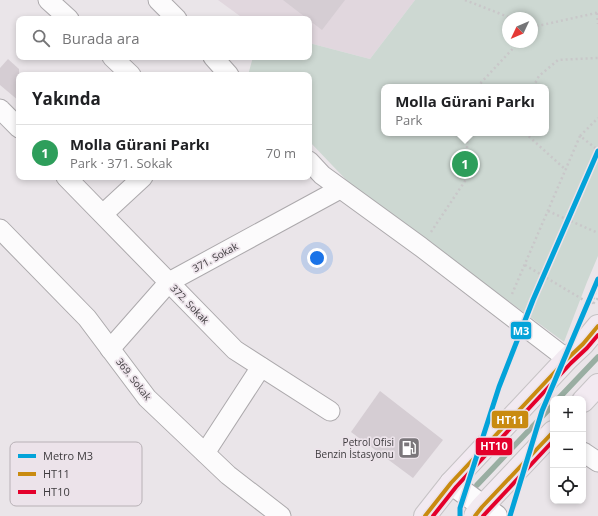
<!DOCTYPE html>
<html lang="tr">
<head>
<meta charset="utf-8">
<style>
	body { margin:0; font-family:"Open Sans",sans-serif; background:#f2f2f2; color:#202124 }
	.controls { position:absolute; right:12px; bottom:12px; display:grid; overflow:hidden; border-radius:8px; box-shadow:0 2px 6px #0003 }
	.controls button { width:36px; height:36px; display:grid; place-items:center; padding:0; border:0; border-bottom:1px solid #e0e0e0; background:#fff; color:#202124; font:20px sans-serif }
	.compass { position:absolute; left:502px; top:12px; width:36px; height:36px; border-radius:50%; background:#fff; box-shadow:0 2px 6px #0003; rotate:226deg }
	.you { position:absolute; left:317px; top:258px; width:14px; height:14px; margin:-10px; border:3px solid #fff; border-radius:50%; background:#1a73e8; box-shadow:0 0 0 6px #1a73e833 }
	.badge { display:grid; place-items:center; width:26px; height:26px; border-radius:50%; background:#b45309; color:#fff; font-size:13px; font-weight:700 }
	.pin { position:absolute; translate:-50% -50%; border:2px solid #fff; box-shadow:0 1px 4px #0006 }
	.popup { position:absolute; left:381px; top:84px; width:168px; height:52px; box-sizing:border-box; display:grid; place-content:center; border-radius:8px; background:#fff; filter:drop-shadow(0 1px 3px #0005); font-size:13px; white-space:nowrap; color:#757577 }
	.popup b { font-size:15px; color:#202124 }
	.popup::after { content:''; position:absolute; left:50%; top:100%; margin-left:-8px; border:8px solid transparent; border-top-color:#fff }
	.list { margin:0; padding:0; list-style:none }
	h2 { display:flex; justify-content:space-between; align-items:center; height:52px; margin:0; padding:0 16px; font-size:17px }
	h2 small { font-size:13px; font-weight:400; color:#757577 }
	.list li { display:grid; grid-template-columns:26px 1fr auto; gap:12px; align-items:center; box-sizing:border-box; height:56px; padding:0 16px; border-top:1px solid #e0e0e0 }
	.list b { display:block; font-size:15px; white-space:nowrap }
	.list p { margin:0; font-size:13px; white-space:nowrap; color:#757577 }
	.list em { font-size:13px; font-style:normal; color:#757577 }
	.icon { flex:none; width:22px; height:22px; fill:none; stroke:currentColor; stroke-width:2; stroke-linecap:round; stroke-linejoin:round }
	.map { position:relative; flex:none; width:598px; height:516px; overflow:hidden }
	.search { position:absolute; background:#fff; box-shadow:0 2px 6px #0003; left:16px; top:16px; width:296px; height:44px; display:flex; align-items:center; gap:10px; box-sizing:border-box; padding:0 14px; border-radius:8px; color:#757577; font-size:15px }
	.panel { position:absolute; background:#fff; box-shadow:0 2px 6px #0003; left:16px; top:72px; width:296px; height:108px; border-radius:8px }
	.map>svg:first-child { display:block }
</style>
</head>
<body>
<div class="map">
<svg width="598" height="516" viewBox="0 0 598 516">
	<rect width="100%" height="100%" fill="#eae5e9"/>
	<polygon fill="#e1d7de" points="218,0 415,0 370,59 309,43 309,19 244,19"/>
	<path fill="#cdd8d2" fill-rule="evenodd" d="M415,0H598V256L587,282L564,342L353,187L309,141V75H248L253,57H309V43L370,59ZM508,18H532V42H508ZM384,87H546V133H384Z"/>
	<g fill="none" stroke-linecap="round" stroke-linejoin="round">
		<g stroke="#99aea2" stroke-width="5.5">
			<polyline points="558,399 598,357"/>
			<polyline points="477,485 553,405"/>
		</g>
	</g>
	<g fill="#d5cdd3">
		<polygon points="283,0 345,0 322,30"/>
		<polygon points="8,59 19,69 19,101 0,85 0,68"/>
		<polygon points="380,391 443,440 413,478 351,432"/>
	</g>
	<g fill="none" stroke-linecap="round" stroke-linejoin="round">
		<g stroke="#aca9ac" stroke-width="21">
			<g id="minor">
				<polyline points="48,0 69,19"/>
				<polyline points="158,0 177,19"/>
				<polyline points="112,57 131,75"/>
				<polyline points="213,57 229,75"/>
				<polyline points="0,109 19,128"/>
				<polyline points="309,161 322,175 421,247 567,359"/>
				<polyline points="66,177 235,350 330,411"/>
				<polyline points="103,214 143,177"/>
				<polyline points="0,229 87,318 147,398 228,475 281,516"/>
				<polyline points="110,349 169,282 340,189"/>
				<polyline points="583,452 598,462"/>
				<polyline points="205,453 261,367"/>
			</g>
		</g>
		<g stroke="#aca9ac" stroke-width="24">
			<polyline id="tertiary" points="451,483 496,516"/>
		</g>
		<g stroke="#c6c3c5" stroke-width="24">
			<g id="primary">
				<polyline points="583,401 598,385"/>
				<polyline points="425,516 451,483 567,359 583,344 598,326"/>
				<polyline points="475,516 482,507 553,432"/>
			</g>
		</g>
		<g stroke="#c9c7c9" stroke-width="2.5" stroke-dasharray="2 3" stroke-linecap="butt">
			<polyline points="465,0 511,18"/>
			<polyline points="597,13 598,24"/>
			<polyline points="532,28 533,27 596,13 598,11"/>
			<polyline points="477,87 519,42"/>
			<polyline points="533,87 539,76 558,60 598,58"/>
			<polyline points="525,133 566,170"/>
			<polyline points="580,136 598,118"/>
			<polyline points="548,211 598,233"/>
			<polyline points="431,232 467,178 467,133"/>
			<polyline points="525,265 592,305 598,298"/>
			<polyline points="512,294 580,136 598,150"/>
			<polyline points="592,304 598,283"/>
		</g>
		<use href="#minor" stroke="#fcfbfc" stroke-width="19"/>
		<use href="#tertiary" stroke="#fcfbfc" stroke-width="22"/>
		<use href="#primary" stroke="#f2eaf1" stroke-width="22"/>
		<g stroke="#ece3ea" stroke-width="7">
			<g id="bus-1">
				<polyline points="425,516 451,483 567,359 583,344 598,326"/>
				<polyline points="475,516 482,507 553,432"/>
			</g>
		</g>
		<g stroke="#ece3ea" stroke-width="7">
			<g id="bus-2">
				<polyline points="433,516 456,487 571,363 587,348 598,335"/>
				<polyline points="483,516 553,441"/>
			</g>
		</g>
		<use href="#bus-1" stroke="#c98b10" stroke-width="4"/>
		<use href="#bus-2" stroke="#e4002b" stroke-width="4"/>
		<g stroke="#ece3ea" stroke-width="8">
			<g id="metro-1">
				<polyline points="460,516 460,508 499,387 533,300 598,151"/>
				<polyline points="510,516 542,411 598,279"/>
			</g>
		</g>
		<use href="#metro-1" stroke="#03a3d9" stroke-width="5"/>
	</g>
	<defs>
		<g id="fuel-square" transform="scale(1.15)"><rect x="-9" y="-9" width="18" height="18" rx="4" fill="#7a767a" stroke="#ece3ea"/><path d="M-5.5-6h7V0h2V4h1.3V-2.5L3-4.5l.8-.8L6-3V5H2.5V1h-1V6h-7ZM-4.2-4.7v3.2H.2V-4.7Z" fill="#fff"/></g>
	</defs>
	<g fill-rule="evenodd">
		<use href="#fuel-square" x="409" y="448"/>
	</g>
	<g text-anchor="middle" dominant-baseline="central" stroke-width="3.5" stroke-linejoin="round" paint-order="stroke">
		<g font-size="10" fill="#3e3b3e" stroke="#ece3ea">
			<text transform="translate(215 257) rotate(-29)">371. Sokak</text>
			<text transform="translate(190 304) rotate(46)">372. Sokak</text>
			<text transform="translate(134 379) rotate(52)">369. Sokak</text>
		</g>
		<g font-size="10" fill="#3e3b3e" stroke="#ece3ea" text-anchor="end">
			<text x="394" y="442">Petrol Ofisi<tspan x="394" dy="12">Benzin İstasyonu</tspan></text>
		</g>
	</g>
	<rect x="10" y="442" width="132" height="64" rx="6" fill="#ece3ea" stroke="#b8b1b6" stroke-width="1"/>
	<rect x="18" y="454" width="18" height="4" fill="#03a3d9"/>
	<rect x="18" y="472" width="18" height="4" fill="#c98b10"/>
	<rect x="18" y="490" width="18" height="4" fill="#e4002b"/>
	<g font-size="11" fill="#3e3b3e">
		<text x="43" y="460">Metro M3</text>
		<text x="43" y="478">HT11</text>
		<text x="43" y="496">HT10</text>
	</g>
	<g stroke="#ece3ea" stroke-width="1.5">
		<rect x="510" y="321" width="22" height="19" rx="4" fill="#03a3d9"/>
		<rect x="491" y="410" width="38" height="19" rx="4" fill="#c98b10"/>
		<rect x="475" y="437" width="38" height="19" rx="4" fill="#e4002b"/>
	</g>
	<g font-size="11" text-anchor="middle" font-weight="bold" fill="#fff">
		<text x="521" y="335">M3</text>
		<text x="510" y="424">HT11</text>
		<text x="494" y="450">HT10</text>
	</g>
</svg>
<div class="controls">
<button>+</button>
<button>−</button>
<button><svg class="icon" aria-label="locate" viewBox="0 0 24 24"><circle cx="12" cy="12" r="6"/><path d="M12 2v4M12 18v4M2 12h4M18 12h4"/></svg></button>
</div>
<svg class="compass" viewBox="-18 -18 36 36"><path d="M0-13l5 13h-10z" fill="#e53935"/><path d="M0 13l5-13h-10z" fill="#757577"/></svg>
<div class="you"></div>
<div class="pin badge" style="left:465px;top:164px;background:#2e9e5b">1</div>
<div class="popup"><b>Molla Gürani Parkı</b>Park</div>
<div class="search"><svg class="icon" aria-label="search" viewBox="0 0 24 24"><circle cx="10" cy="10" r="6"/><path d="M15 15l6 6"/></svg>Burada ara</div>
<section class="panel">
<h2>Yakında<small></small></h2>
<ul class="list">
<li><span class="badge" style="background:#2e9e5b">1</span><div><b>Molla Gürani Parkı</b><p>Park · 371. Sokak</p></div><em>70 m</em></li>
</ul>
</section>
</div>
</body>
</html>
